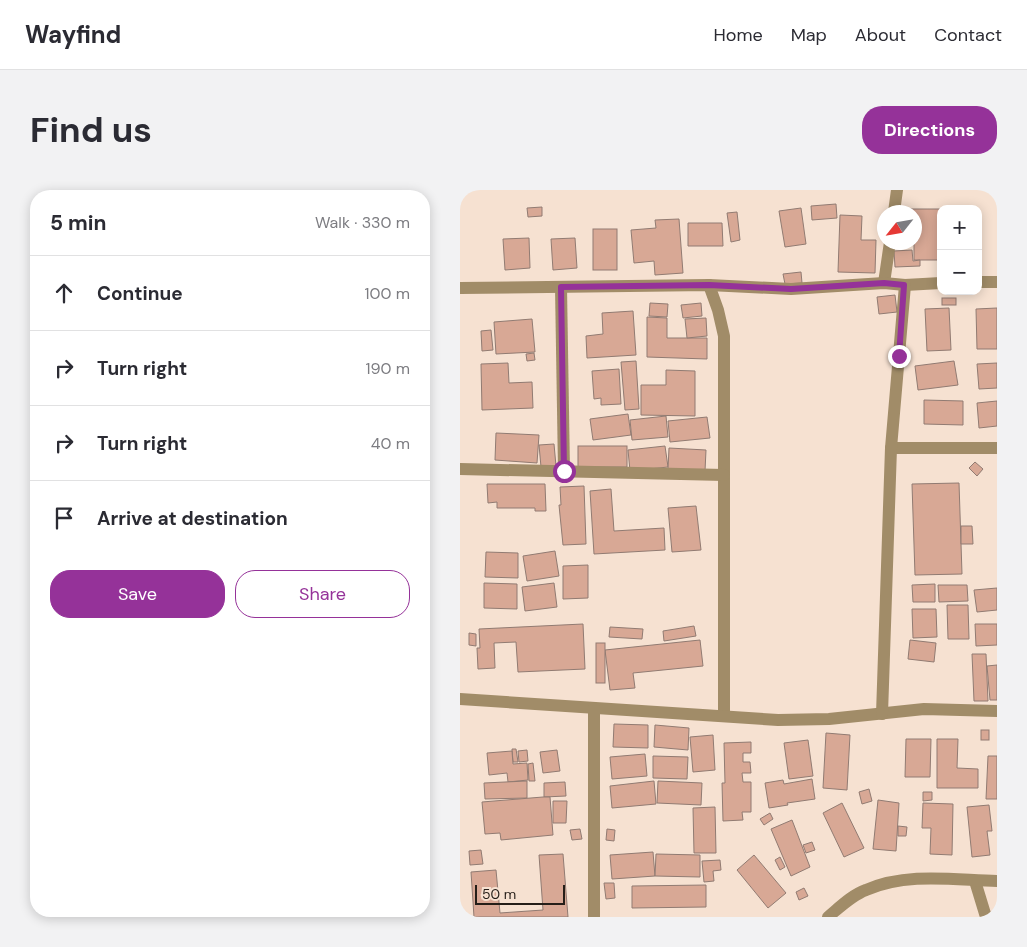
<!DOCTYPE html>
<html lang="en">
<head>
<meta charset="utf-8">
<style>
	body { margin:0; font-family:"DM Sans",sans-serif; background:#f2f2f3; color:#2b2b33 }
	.controls { position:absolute; right:15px; top:15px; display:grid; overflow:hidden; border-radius:10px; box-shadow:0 2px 12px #0003 }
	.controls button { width:45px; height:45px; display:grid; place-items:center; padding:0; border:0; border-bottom:1px solid #e1e1e2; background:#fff; color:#2b2b33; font:25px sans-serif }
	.compass { position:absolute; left:417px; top:15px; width:45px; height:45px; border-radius:50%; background:#fff; box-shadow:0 2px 12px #0003; rotate:239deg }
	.scale { position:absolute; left:15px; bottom:12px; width:90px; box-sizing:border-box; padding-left:5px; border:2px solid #251e18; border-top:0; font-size:14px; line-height:18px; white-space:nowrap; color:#251e18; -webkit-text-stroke:4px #f6e1d1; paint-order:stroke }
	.stop { position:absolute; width:15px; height:15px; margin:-11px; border:4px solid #953299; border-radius:50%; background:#fff }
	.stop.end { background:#953299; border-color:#fff; box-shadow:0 1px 5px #0008 }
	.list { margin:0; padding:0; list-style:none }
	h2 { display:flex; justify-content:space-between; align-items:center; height:65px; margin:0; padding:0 20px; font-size:21px }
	h2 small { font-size:16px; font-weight:400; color:#7c7c81 }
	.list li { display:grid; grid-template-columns:32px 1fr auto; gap:15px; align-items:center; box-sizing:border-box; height:75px; padding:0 20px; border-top:1px solid #e1e1e2 }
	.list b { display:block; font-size:19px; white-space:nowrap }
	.list em { font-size:16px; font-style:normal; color:#7c7c81 }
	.actions { display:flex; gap:10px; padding:15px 20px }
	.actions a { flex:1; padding:11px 0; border:1px solid #953299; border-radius:20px; text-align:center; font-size:18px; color:#953299 }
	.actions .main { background:#953299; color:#fff }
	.icon { flex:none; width:28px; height:28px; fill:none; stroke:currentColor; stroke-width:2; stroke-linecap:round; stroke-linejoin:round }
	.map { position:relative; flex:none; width:537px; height:727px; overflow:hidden; border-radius:20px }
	header { display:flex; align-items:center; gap:30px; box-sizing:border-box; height:70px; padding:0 25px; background:#fff; border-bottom:1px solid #e1e1e2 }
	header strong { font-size:24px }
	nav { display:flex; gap:28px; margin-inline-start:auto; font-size:18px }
	.intro { display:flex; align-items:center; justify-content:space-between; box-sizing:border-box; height:120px; padding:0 30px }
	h1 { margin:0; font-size:35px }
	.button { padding:12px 22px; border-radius:20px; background:#953299; color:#fff; font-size:18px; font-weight:700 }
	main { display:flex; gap:30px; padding:0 30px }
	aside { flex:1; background:#fff; border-radius:20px; box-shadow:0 2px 12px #0003 }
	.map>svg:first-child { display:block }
</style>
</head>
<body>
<header>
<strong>Wayfind</strong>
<nav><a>Home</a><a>Map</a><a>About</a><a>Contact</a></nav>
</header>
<div class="intro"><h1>Find us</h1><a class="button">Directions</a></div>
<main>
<aside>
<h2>5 min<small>Walk · 330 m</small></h2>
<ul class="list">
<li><svg class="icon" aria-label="ahead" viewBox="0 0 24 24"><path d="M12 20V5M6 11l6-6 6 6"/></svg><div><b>Continue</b></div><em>100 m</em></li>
<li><svg class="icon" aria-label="right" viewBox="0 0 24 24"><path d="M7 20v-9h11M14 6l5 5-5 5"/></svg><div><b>Turn right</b></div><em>190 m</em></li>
<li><svg class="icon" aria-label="right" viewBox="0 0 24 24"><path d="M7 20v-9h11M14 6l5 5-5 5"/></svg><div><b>Turn right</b></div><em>40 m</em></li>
<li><svg class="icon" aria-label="arrive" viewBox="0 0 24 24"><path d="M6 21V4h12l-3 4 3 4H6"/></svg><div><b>Arrive at destination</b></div></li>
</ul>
<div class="actions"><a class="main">Save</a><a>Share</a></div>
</aside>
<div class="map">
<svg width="537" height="727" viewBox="0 0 537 727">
	<rect width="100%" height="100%" fill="#f6e1d1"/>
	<g fill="#d8a895" stroke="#917b72">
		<polygon points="376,14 377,28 352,30 351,16"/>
		<polygon points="82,17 82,26 68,27 67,18"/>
		<polygon points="341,18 346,54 325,57 319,21"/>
		<polygon points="447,19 483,19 481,19 480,70 454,70 454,22 447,22"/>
		<polygon points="277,22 280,50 271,52 267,23"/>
		<polygon points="380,25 402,26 401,50 416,50 415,83 378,82"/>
		<polygon points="219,29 223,83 195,85 194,71 174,73 171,40 196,38 195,30"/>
		<polygon points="228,33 262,33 263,56 228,56"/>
		<rect x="133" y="39" width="24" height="41"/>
		<polygon points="69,48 70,78 45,80 43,49"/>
		<polygon points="115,48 117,78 93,80 91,49"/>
		<polygon points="452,60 453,71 460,70 460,76 435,77 434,61"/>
		<polygon points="341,82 342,93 325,94 323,84"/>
		<polygon points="435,105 437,122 419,124 417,107"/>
		<rect x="482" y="108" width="14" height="7"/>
		<polygon points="190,113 208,114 207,127 189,126"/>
		<polygon points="241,113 242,126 223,128 221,115"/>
		<polygon points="489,118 491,160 467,161 465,119"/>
		<polygon points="537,118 537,159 517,159 516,119"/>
		<polygon points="173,121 176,165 127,168 126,146 143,144 142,123"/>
		<polygon points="187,127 207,128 207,148 247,148 247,169 187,167"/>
		<polygon points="246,128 247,146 227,148 225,129"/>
		<polygon points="72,129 75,162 36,164 34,132"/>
		<polygon points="31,140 33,160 22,161 21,141"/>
		<polygon points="74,163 75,170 67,171 66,164"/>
		<polygon points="176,171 179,219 165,220 161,172"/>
		<polygon points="494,171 498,195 458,200 455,176"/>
		<polygon points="48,173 49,193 72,192 73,218 22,220 21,174"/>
		<polygon points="537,173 537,198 519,199 517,174"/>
		<polygon points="159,179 161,214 141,215 141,208 134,209 132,181"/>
		<polygon points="206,180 235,181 235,226 181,225 181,195 206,195"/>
		<polygon points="464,210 503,211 503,235 464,234"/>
		<polygon points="537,211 537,236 519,238 517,213"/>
		<polygon points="168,224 171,245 133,250 130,229"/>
		<polygon points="206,226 208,247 172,250 170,230"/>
		<polygon points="247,227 250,248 210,252 208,231"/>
		<polygon points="36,243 79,245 77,273 35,270"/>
		<polygon points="94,254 96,276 81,277 79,255"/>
		<rect x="118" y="256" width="49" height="21"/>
		<polygon points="205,256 208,277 170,281 168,260"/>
		<polygon points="209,258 246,260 245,281 208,279"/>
		<polygon points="515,272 523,279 517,286 509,278"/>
		<polygon points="499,293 502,384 455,385 452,294"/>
		<polygon points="27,294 85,294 86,321 75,321 75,318 37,318 37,312 28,313"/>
		<polygon points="124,296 126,354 103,355 99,315 101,315 100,297"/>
		<polygon points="151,299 154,341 204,338 205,360 134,364 130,301"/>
		<polygon points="236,316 241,360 212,362 208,318"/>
		<polygon points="501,336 512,336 513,354 501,354"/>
		<polygon points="95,361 99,386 67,391 63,366"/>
		<polygon points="26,362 58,363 58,388 25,387"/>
		<polygon points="128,375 128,408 103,409 103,376"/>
		<polygon points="24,393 57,394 57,419 24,418"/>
		<polygon points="94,393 97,417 65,421 62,397"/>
		<polygon points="475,394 475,412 453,412 452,395"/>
		<polygon points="478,395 507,395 508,411 479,412"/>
		<polygon points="537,398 537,420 517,422 514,400"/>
		<polygon points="487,415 508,415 509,449 488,449"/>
		<polygon points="452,419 476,419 477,447 453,448"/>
		<polygon points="123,434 125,479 58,482 56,452 34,453 35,478 18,479 17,458 20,458 19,439"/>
		<polygon points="515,434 537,434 537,455 516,456"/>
		<polygon points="234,436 236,446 204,451 203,441"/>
		<polygon points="150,437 183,439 182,449 149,447"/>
		<polygon points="9,443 16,444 16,456 9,455"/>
		<polygon points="240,450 243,476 173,483 175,498 150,500 145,460"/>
		<polygon points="450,450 476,453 474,472 448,469"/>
		<rect x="136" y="453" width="9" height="40"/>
		<polygon points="512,464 526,464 528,511 514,511"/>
		<polygon points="537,475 537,510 530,510 527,476"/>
		<polygon points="154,534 188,535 188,558 153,557"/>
		<polygon points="195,535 229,538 228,560 194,557"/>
		<rect x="521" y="540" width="8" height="10"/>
		<polygon points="366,543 390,545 387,600 363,598"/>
		<polygon points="253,545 255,580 233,582 230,547"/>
		<polygon points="446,549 471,549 470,587 445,587"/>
		<polygon points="477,549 498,549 497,578 518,579 518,598 477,598"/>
		<polygon points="348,550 353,586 329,589 324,553"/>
		<polygon points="291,552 291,563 283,563 283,572 290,572 291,583 282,583 283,592 291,592 291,622 282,622 283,630 263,631 262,593 265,593 264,553"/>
		<polygon points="52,559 56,559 58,572 53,572"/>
		<polygon points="67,560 68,571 59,572 58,561"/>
		<polygon points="97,560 100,581 83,583 80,562"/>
		<polygon points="52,561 53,574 67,573 68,590 48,592 47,583 29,585 27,563"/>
		<polygon points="185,564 187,586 152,589 150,567"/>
		<polygon points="193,566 228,567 227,589 193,588"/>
		<polygon points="528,566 537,566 537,609 526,609"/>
		<polygon points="73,573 75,591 69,591 68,574"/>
		<polygon points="352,589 355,609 327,613 328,615 309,618 305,593 323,590 324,594"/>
		<polygon points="67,591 67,608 25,609 24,593"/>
		<polygon points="194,591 196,614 152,618 150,596"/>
		<polygon points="198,591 242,593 241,615 197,613"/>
		<polygon points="105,592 106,606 84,607 84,593"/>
		<polygon points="409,599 412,611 402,614 399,602"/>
		<polygon points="463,602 472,602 472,610 463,611"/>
		<polygon points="83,607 90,607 93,645 41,650 40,643 25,644 22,612"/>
		<polygon points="418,610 439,613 436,661 413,659"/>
		<polygon points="93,611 107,611 106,633 93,633"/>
		<polygon points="382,613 404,658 384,667 363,623"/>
		<polygon points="463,613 493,614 492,665 470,664 471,638 462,638"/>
		<polygon points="529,615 532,641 527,641 530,665 512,667 507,617"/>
		<polygon points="255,617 256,663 234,663 233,618"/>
		<polygon points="310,623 313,629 304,635 300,629"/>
		<polygon points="332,630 350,677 331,686 311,639"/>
		<polygon points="438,636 447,637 446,646 438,646"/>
		<polygon points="120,639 122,649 112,650 110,640"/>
		<polygon points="147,639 155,640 154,651 146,650"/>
		<polygon points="352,652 355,660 346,663 343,655"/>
		<polygon points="21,660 23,674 10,675 9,661"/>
		<polygon points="193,662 195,686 152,689 150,665"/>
		<polygon points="103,664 108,727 14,727 11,682 36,680 40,723 83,720 79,665"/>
		<polygon points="196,664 240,665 240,687 195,686"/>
		<polygon points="294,665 326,703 308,718 277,680"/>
		<polygon points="320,667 325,677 320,680 315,670"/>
		<polygon points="260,670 261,680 253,681 254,691 244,692 242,671"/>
		<polygon points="144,693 154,693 155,708 146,709"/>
		<polygon points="246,695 246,717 172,718 172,696"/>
		<polygon points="344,698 348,706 339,710 336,702"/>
	</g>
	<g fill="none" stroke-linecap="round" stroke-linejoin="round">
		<g stroke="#a18c68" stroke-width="12">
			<polyline points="434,22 437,0"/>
			<polyline points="518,92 537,92"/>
			<polyline points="424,93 430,52"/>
			<polyline points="249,95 258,120 264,146 264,526"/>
			<polyline points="101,97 104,281"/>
			<polyline points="0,98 249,95 331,99 424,93 445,95 481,93"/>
			<polyline points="431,258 537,258"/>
			<polyline points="0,279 264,285"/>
			<polyline points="0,509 318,530 369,529 464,519 537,521"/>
			<polyline points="422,524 431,258 445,95"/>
			<polyline points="515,691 526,727"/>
			<polyline points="134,727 134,518"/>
			<path d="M368,727C380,717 392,705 406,700C447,682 494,690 537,691"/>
		</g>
	</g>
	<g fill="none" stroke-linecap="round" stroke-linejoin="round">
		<polyline stroke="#953299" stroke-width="6" points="104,281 101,97 249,95 331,99 424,93 444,95 439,166"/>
	</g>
</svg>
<div class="controls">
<button>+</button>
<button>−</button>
</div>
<svg class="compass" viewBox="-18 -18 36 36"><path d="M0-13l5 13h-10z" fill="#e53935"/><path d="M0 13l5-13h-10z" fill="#7c7c81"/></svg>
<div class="scale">50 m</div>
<div class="stop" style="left:104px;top:281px"></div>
<div class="stop end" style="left:439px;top:166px"></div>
</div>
</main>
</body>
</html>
